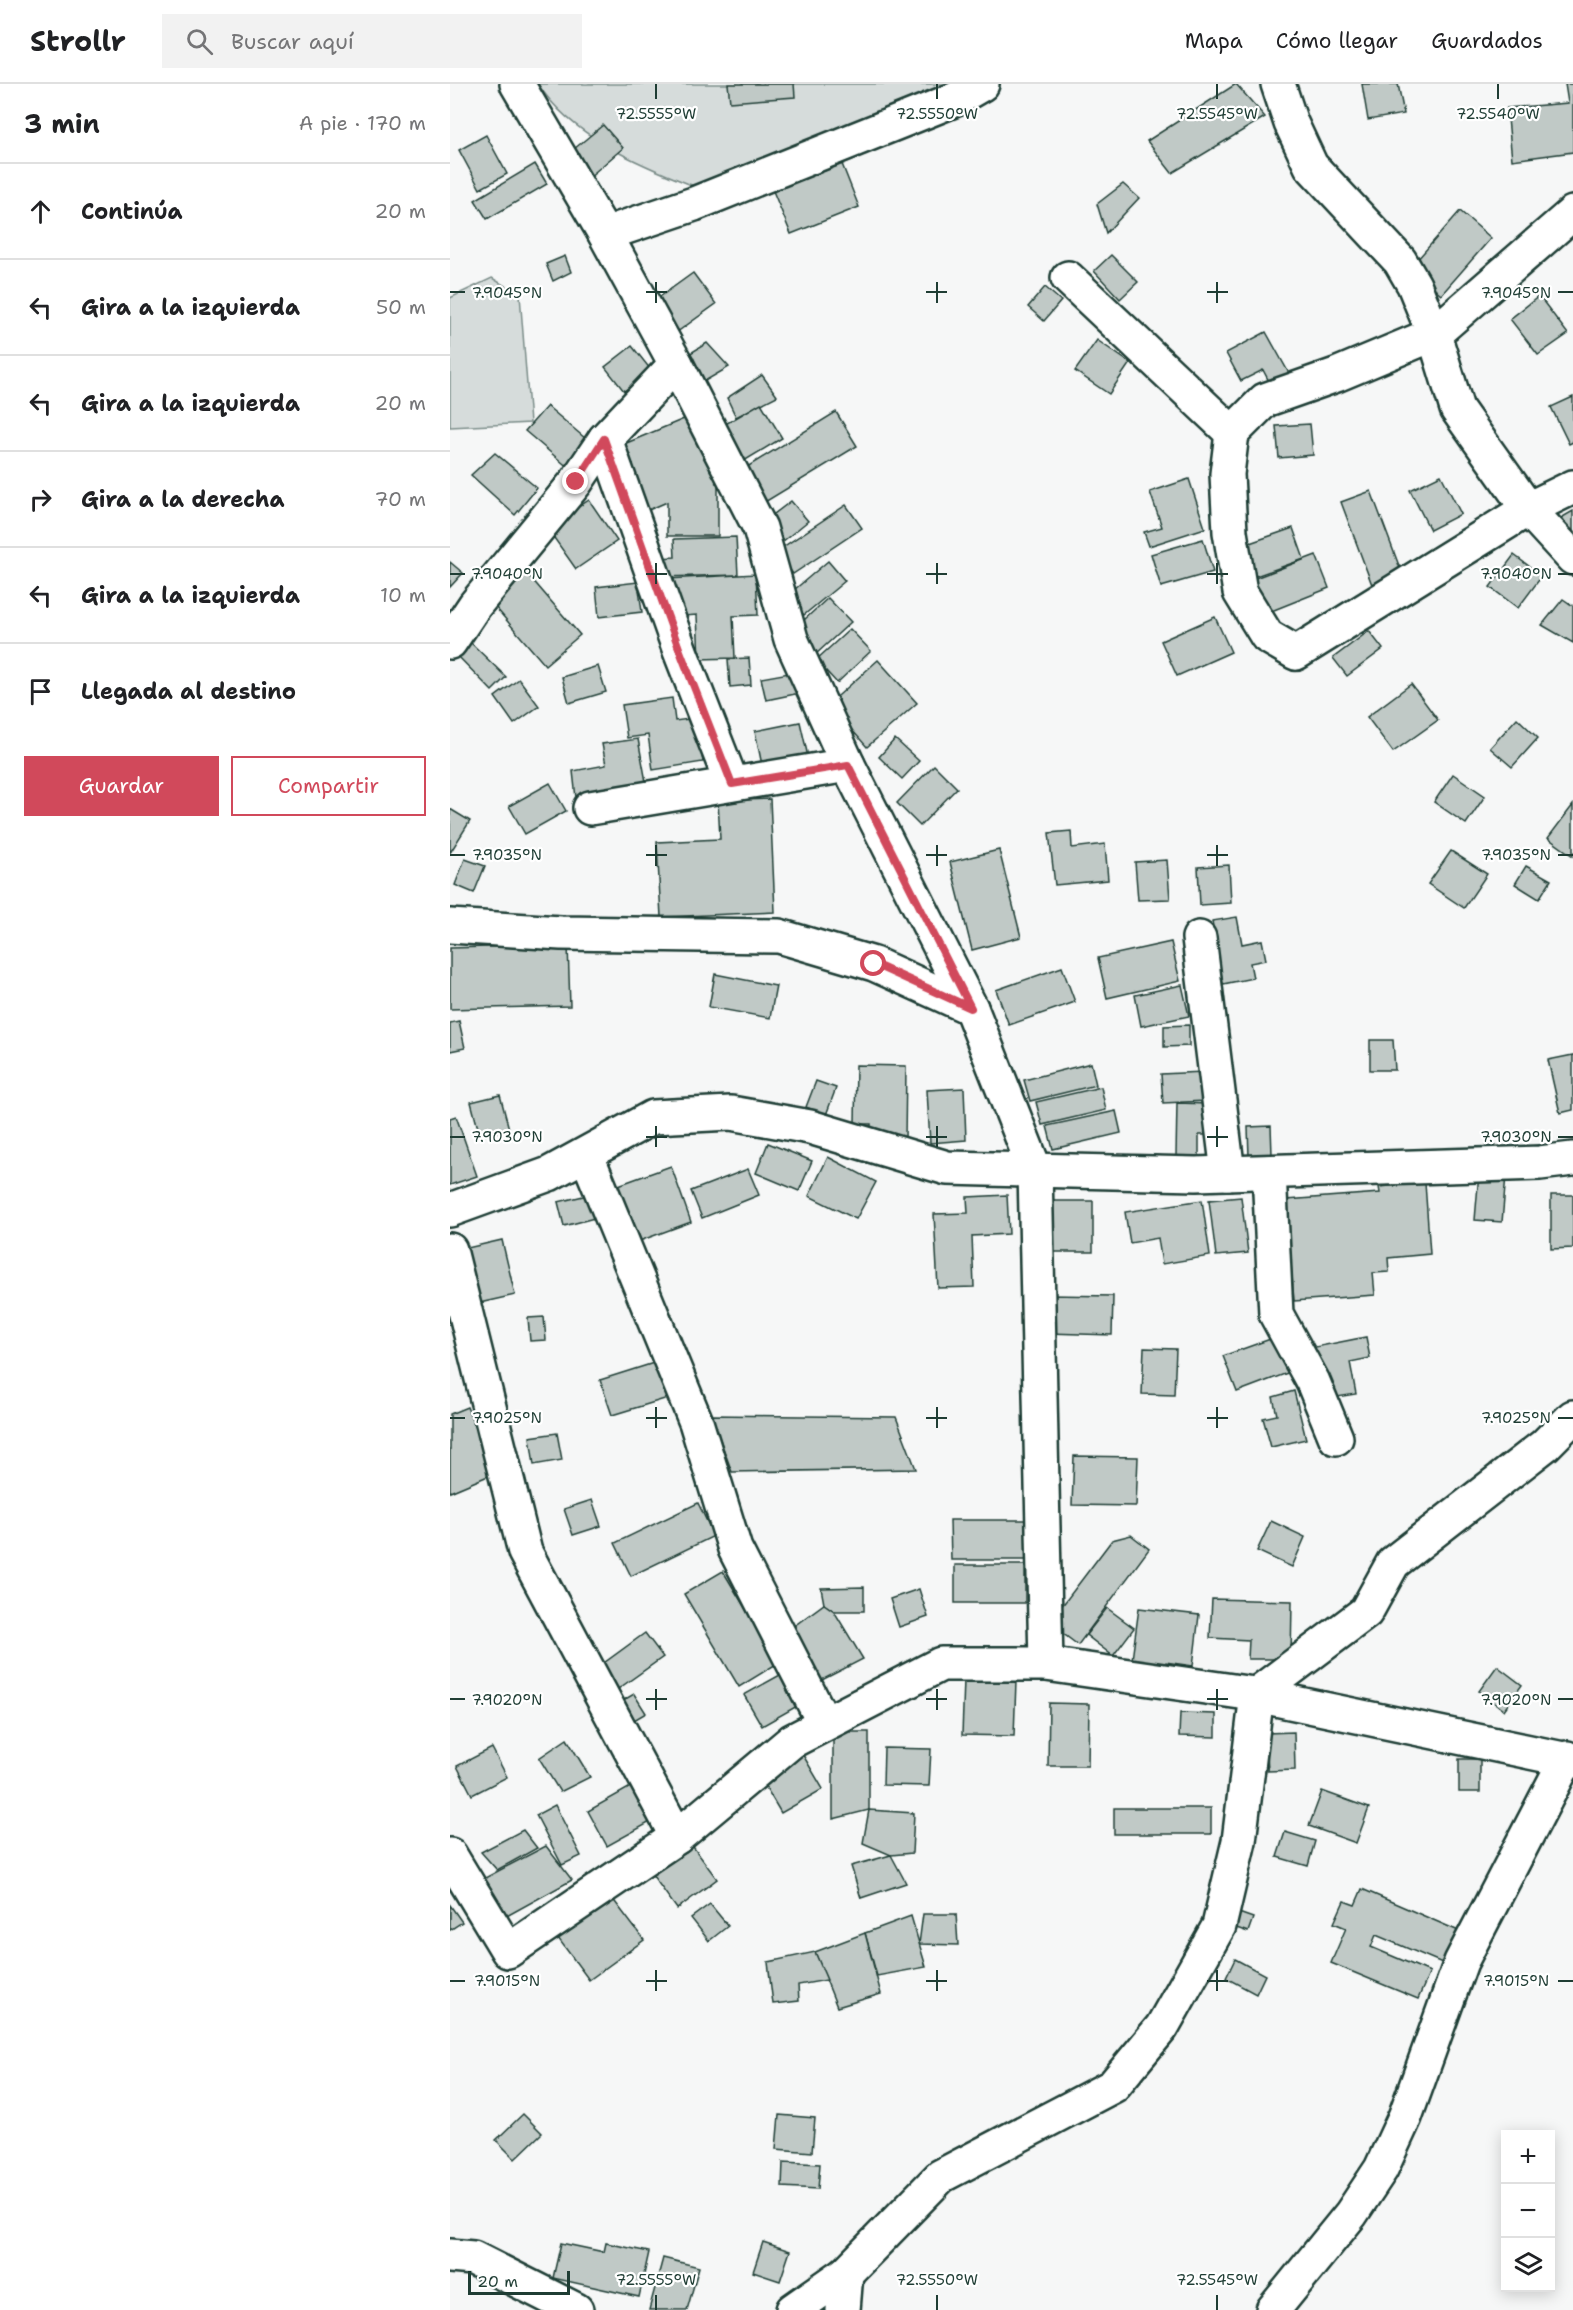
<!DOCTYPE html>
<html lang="es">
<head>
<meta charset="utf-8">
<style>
	body { margin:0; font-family:"Shantell Sans",sans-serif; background:#f2f2f2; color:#202124 }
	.controls { position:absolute; right:18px; bottom:18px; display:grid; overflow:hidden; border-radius:0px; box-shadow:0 3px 15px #0003 }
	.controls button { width:54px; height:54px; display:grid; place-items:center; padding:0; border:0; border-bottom:2px solid #e0e0e0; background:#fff; color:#202124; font:30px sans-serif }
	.scale { position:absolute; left:18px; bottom:15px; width:102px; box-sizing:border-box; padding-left:6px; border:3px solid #1f3d34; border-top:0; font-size:16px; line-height:21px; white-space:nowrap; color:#1f3d34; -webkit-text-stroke:4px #fff; paint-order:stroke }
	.stop { position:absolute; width:18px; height:18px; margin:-14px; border:4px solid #d1495b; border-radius:50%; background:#fff }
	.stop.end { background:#d1495b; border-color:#fff; box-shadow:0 2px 6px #0008 }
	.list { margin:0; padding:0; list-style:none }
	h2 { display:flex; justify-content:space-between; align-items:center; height:78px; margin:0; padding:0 24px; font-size:26px }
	h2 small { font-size:20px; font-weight:400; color:#757577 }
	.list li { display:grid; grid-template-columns:39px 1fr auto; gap:18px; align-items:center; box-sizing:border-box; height:96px; padding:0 24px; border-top:2px solid #e0e0e0 }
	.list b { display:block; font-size:22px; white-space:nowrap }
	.list em { font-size:20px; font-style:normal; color:#757577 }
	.actions { display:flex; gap:12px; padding:18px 24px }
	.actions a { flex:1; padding:14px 0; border:2px solid #d1495b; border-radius:0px; text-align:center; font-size:21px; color:#d1495b }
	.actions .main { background:#d1495b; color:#fff }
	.icon { flex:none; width:33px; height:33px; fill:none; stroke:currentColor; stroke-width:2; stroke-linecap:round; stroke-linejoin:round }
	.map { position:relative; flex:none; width:1123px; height:2226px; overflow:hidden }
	header { display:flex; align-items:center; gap:36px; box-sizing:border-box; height:84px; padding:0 30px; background:#fff; border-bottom:2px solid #e0e0e0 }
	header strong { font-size:28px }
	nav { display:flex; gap:33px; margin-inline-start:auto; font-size:21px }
	.search { width:420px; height:54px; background:#f2f2f2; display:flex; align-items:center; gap:15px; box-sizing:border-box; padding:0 21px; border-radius:0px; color:#757577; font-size:22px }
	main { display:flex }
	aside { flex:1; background:#fff }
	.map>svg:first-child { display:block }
</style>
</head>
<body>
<header>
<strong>Strollr</strong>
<div class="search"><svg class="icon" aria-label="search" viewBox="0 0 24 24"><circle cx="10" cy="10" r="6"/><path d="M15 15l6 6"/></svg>Buscar aquí</div>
<nav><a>Mapa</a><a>Cómo llegar</a><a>Guardados</a></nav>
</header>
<main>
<aside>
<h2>3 min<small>A pie · 170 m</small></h2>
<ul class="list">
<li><svg class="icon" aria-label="ahead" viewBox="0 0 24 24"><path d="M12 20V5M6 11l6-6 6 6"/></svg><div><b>Continúa</b></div><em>20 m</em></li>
<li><svg class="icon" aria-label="left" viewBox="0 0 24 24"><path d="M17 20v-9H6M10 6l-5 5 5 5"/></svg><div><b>Gira a la izquierda</b></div><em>50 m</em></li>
<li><svg class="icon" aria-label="left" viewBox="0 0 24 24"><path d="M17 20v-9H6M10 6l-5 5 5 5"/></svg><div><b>Gira a la izquierda</b></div><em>20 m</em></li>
<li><svg class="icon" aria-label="right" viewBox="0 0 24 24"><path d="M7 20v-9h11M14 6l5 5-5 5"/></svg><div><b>Gira a la derecha</b></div><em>70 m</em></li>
<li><svg class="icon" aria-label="left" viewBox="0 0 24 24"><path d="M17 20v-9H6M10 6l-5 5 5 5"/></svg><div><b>Gira a la izquierda</b></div><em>10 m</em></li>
<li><svg class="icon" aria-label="arrive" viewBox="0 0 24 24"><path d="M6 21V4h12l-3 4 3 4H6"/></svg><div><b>Llegada al destino</b></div></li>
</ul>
<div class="actions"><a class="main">Guardar</a><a>Compartir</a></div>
</aside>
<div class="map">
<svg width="1123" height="2226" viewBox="0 0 1123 2226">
	<rect width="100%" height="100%" fill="#f6f7f7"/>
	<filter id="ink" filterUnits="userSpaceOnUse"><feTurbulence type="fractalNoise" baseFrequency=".0167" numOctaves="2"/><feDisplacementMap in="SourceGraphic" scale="12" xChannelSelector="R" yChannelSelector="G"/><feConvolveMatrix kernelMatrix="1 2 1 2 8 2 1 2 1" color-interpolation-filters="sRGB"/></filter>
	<g filter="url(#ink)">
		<g fill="#d6dcdb" stroke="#7a8c88" stroke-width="1.5">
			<path d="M88,0H499L244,102C188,80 121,52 88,0Z"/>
			<polygon points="42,194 70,211 80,339 0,343 0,214"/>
		</g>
		<g fill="#c0c9c6" stroke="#1f3d34" stroke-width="1.5">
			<polygon points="278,0 344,0 345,13 280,18"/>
			<polygon points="786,0 815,33 722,89 697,57"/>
			<polygon points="912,0 948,0 954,30 918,36"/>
			<polygon points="1115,0 1123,0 1123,68 1062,76 1057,24 1118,19"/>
			<polygon points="153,41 173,64 138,94 118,70"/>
			<polygon points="36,51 57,90 30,105 9,66"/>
			<polygon points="85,80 97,100 37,135 25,116"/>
			<polygon points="392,80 409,123 341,150 323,107"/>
			<polygon points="673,100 689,114 656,149 647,120"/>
			<polygon points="1010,127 1041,154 991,211 960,184"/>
			<polygon points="661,171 688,198 670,215 644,187"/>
			<polygon points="115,172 121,188 103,197 96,180"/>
			<polygon points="243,189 266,220 223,251 200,220"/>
			<polygon points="595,203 611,217 594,237 578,223"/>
			<polygon points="1089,212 1118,250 1088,271 1060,235"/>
			<polygon points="816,248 841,293 822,303 813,286 791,297 776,269"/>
			<polygon points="647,256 680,279 659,310 625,287"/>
			<polygon points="257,259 279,283 248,301 234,273"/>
			<polygon points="182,262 201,286 174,307 155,283"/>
			<polygon points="312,291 327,312 286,333 277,314"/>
			<polygon points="1123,313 1123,358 1119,360 1101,323"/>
			<polygon points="311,319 332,354 289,380 267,345"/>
			<polygon points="97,322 142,360 120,385 75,347"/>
			<polygon points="386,328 407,362 310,421 289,388"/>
			<polygon points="241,332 268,398 265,399 268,399 268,452 217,452 217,418 194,428 167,363"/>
			<polygon points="860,340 863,371 829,374 826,342"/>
			<polygon points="45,369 87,404 65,431 21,391"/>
			<polygon points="991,391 1011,430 980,446 960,406"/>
			<polygon points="739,395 755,444 699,462 694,448 712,443 700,408"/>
			<polygon points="921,407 954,495 924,506 891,418"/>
			<polygon points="139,416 167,457 126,485 97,444"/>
			<polygon points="341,417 358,437 332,458 315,437"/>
			<polygon points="396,421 412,444 343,490 327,467"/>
			<polygon points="1123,427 1123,458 1104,438"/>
			<polygon points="843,444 854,475 803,493 791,462"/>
			<polygon points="286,453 288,491 210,493 210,474 225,473 224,455"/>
			<polygon points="753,455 763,488 711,503 701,470"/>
			<polygon points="866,471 879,504 814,530 800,496"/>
			<polygon points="1064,471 1092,492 1068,524 1040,503"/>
			<polygon points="378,477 395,497 354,531 337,512"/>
			<polygon points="0,478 13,489 0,503"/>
			<polygon points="75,487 130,551 95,581 40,517"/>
			<polygon points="306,490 308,531 283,532 285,574 249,575 247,531 219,533 217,495"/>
			<polygon points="188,498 192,528 149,533 146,503"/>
			<polygon points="378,514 401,538 365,571 342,547"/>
			<polygon points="1113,515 1123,522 1123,559 1092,541"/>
			<polygon points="765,533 781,568 727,592 711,557"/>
			<polygon points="400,545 421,567 387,599 366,576"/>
			<polygon points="919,547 933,565 897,592 883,574"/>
			<polygon points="18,556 56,593 42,607 5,569"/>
			<polygon points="299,574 301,601 280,603 278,575"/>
			<polygon points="428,576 467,619 417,663 379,620"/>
			<polygon points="148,582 156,608 119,619 112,593"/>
			<polygon points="350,587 355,608 316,616 311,594"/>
			<polygon points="69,595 89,622 64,640 45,613"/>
			<polygon points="961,600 988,636 943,668 917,633"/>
			<polygon points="222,614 225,637 246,634 253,678 203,686 198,651 177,654 172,621"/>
			<polygon points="1067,634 1088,654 1062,683 1040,664"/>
			<polygon points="350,638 359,677 313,686 305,647"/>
			<polygon points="188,655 197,703 126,714 123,687 156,681 152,660"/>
			<polygon points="445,655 469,677 452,695 429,673"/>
			<polygon points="484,681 507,704 470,742 447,719"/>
			<polygon points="1003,690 1035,712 1016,740 984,718"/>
			<polygon points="100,699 116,727 75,750 59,722"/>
			<polygon points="320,715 325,828 211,833 207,758 270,755 268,717"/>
			<polygon points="1123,721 1123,772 1098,754"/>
			<polygon points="0,725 20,737 0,769"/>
			<polygon points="621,747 622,764 655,760 658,796 605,801 599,749"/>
			<polygon points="549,766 571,853 522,866 500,778"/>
			<polygon points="1001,767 1037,790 1014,824 978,800"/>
			<polygon points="15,775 35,782 24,809 5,801"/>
			<polygon points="717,776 720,815 688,816 685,778"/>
			<polygon points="779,781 781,819 750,821 748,783"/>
			<polygon points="1076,782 1101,796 1089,815 1065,800"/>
			<polygon points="787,833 792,860 812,856 816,876 800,879 803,894 773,900 762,837"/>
			<polygon points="721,858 730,897 657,914 648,874"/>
			<polygon points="118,861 120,922 0,925 0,864"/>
			<polygon points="612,883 625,918 559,941 546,906"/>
			<polygon points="265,890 326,902 320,934 259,923"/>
			<polygon points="732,901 739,932 691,942 685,911"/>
			<polygon points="9,937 15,964 0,967 0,939"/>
			<polygon points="739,941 739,962 714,963 714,942"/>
			<polygon points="920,956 943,956 945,986 920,986"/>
			<polygon points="1123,971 1123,1026 1110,1029 1098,976"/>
			<polygon points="641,979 646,1001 580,1017 574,996"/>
			<polygon points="406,981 456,982 455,1056 421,1055 421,1040 405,1040"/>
			<polygon points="754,988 756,1017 713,1019 711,990"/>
			<polygon points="366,997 386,1004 376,1031 356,1023"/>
			<polygon points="651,1003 656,1026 592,1041 586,1018"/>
			<polygon points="514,1004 516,1056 480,1059 477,1006"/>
			<polygon points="50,1011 59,1045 30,1052 21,1018"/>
			<polygon points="727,1019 759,1020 758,1051 749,1051 749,1072 726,1072"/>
			<polygon points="666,1027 671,1049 603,1065 597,1042"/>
			<polygon points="6,1032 27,1092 0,1101 0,1034"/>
			<polygon points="821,1042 822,1071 799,1072 798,1043"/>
			<polygon points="318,1059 362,1077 349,1107 306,1089"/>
			<polygon points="378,1073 426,1098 406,1135 359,1112"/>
			<polygon points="221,1082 241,1138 184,1159 163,1103"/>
			<polygon points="298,1085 309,1111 252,1134 241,1107"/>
			<polygon points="1029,1089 1056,1091 1052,1138 1025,1136"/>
			<polygon points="975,1099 980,1170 938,1174 939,1188 923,1189 925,1211 844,1217 836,1116 930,1109 929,1103"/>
			<polygon points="146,1109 152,1132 114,1142 108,1118"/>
			<polygon points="557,1111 559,1150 522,1152 524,1203 488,1204 484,1130 518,1129 517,1113"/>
			<polygon points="1101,1111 1123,1111 1123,1164 1101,1165"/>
			<polygon points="791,1113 798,1169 766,1172 759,1116"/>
			<polygon points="752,1116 760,1172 712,1180 708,1154 680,1159 675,1128"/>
			<rect x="596" y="1117" width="47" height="51"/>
			<polygon points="52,1156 65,1211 25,1220 13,1165"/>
			<polygon points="599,1211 663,1212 662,1251 598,1249"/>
			<polygon points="94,1233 96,1256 80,1257 78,1234"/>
			<polygon points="826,1253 840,1288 787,1308 773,1272"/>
			<polygon points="916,1253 920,1274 900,1278 906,1310 875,1315 865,1263"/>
			<polygon points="694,1264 726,1265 724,1311 692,1310"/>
			<polygon points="207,1278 218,1314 162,1331 150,1296"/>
			<polygon points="844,1307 856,1355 821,1363 813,1334 827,1331 823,1313"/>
			<polygon points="17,1323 45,1389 0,1408 0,1330"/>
			<polygon points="261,1331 446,1333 466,1385 282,1388"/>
			<polygon points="107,1349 112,1376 84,1381 80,1353"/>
			<polygon points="624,1372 688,1373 686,1422 622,1421"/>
			<polygon points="142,1416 151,1442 123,1451 114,1425"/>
			<polygon points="248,1419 264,1452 181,1492 165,1459"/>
			<polygon points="500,1436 578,1436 578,1476 501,1476"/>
			<polygon points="821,1437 855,1453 842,1483 807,1467"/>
			<polygon points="681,1451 699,1465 628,1561 599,1539 662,1456"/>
			<rect x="505" y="1481" width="70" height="38"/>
			<polygon points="273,1487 328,1579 289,1603 234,1510"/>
			<polygon points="414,1503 414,1527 384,1527 374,1520 371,1504"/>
			<polygon points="469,1505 478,1533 449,1543 440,1515"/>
			<polygon points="762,1515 842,1517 841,1575 798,1575 799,1556 760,1554"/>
			<polygon points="374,1520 384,1527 413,1575 370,1597 340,1545"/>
			<polygon points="657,1524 684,1544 663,1572 636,1551"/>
			<polygon points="689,1524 749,1531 743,1582 716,1578 714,1588 681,1583"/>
			<polygon points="195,1549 213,1573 161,1610 143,1587"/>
			<polygon points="1047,1582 1072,1601 1054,1626 1029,1607"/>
			<polygon points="330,1591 349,1621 312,1642 294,1611"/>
			<polygon points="514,1596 566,1597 564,1652 512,1651"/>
			<polygon points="184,1610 196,1629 179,1639 167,1620"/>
			<polygon points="599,1619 639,1620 638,1682 598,1682"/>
			<polygon points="730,1629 766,1630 766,1653 729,1652"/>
			<polygon points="383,1648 419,1648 419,1726 383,1735"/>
			<polygon points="844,1648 845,1686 818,1687 816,1649"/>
			<polygon points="117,1655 140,1693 110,1708 89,1674"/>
			<polygon points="42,1664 57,1693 22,1711 7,1682"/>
			<polygon points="434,1664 481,1665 479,1702 433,1701"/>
			<polygon points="350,1666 373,1705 331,1729 308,1690"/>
			<rect x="1009" y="1675" width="21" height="33"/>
			<polygon points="184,1701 204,1736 157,1762 138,1727"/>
			<polygon points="872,1707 919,1724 906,1759 859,1742"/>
			<polygon points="105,1721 131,1772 112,1781 86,1731"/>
			<rect x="664" y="1724" width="97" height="26"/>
			<polygon points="419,1726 464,1729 462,1769 441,1771 413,1759"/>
			<polygon points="73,1746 87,1764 47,1786 31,1768"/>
			<polygon points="835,1748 865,1757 858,1782 827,1773"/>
			<polygon points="235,1752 267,1795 227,1825 195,1781"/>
			<polygon points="96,1762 122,1796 55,1833 33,1795"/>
			<polygon points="441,1771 456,1799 411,1814 401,1782"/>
			<polygon points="912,1805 1011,1848 997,1881 926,1851 921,1863 980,1888 968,1915 881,1879 896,1844 884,1839 894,1817 905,1821"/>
			<polygon points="159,1810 194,1856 139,1896 105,1850"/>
			<polygon points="260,1820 278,1842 259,1857 241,1834"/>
			<polygon points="0,1821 12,1838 0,1846"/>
			<polygon points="783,1827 803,1834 798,1848 778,1841"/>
			<polygon points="473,1830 506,1830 508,1861 469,1860"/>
			<polygon points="461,1832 476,1883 427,1892 415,1849"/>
			<polygon points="415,1849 431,1910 387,1923 365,1868"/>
			<polygon points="365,1868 377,1896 348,1901 349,1917 323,1920 318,1878"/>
			<polygon points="785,1875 815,1891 806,1910 776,1894"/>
			<polygon points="73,2030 92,2049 65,2075 46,2056"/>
			<polygon points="329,2031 365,2034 362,2068 326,2065"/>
			<polygon points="333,2078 370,2080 368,2105 332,2103"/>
			<polygon points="313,2158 340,2167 330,2197 303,2188"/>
			<polygon points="111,2159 154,2168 156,2159 199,2168 189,2213 103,2194"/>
			<polygon points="213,2174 249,2183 237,2226 199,2226"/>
		</g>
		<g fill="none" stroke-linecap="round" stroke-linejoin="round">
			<g stroke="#1f3d34" stroke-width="38">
				<g id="minor">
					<polyline points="67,0 155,150 226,280 310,444 341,555 398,681 521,924 585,1086 596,1580"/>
					<polyline points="828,0 841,39 861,82 950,177 964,201 984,250 1007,325 1078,425 1123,474"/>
					<polyline points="1123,129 984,250 886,291 815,316 782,349 777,390 780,448 790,508 817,552 846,569 1078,425 1123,403"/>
					<polyline points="155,150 244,120 506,15 532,0"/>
					<polyline points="618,194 782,349"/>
					<polyline points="155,355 230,567 282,700"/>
					<polyline points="0,558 25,521 126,398 155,355 226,280"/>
					<polyline points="140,724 398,681"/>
					<polyline points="0,842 111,849 329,852 424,880 521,924"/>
					<polyline points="749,854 778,1089"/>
					<polyline points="137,1072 246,1338 285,1465 374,1639"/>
					<polyline points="819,1088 826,1230 863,1298 886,1354"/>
					<polyline points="0,1126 99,1090 203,1033 281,1029 360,1043 497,1084 746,1090 1090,1079 1123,1075"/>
					<polyline points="0,1166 75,1468 227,1753"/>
					<polyline points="0,1771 58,1867 227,1753 342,1657 491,1580 596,1580 797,1609 1123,1677"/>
					<polyline points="0,2172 23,2174 126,2226"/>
					<polyline points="343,2226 396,2189 491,2092 663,2002 712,1943 769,1842 789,1757 807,1610 916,1528 943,1479 1095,1361 1123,1333"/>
					<polyline points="393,2226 396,2189"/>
					<polyline points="823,2226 901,2130 931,2085 955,2033 1011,1878 1117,1674"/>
				</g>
			</g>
			<use href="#minor" stroke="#fff" stroke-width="33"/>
		</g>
	</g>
	<g fill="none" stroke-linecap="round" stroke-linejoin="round" filter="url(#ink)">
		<polyline stroke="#d1495b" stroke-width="8" points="126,398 154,355 230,567 282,700 398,681 521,924 424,880"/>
	</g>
	<path fill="none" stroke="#1f3d34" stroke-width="2" d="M206,0V15M487,0V15M767,0V15M1048,0V15M206,198V219M487,198V219M767,198V219M0,208H15M196,208H217M476,208H497M757,208H778M1108,208H1123M206,479V500M487,479V500M767,479V500M0,490H15M196,490H217M476,490H497M757,490H778M1108,490H1123M206,761V782M487,761V782M767,761V782M0,771H15M196,771H217M476,771H497M757,771H778M1108,771H1123M206,1042V1063M487,1042V1063M767,1042V1063M0,1053H15M196,1053H217M476,1053H497M757,1053H778M1108,1053H1123M206,1323V1344M487,1323V1344M767,1323V1344M0,1334H15M196,1334H217M476,1334H497M757,1334H778M1108,1334H1123M206,1605V1626M487,1605V1626M767,1605V1626M0,1615H15M196,1615H217M476,1615H497M757,1615H778M1108,1615H1123M206,1886V1907M487,1886V1907M767,1886V1907M0,1897H15M196,1897H217M476,1897H497M757,1897H778M1108,1897H1123M206,2211V2226M487,2211V2226M767,2211V2226"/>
	<g font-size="15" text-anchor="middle" fill="#1f3d34" stroke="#fff" stroke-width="4.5" stroke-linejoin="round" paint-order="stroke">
		<text x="206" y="35">72.5555°W</text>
		<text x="487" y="35">72.5550°W</text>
		<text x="767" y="35">72.5545°W</text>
		<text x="1048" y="35">72.5540°W</text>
		<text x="57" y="214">7.9045°N</text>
		<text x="1066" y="214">7.9045°N</text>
		<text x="57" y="495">7.9040°N</text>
		<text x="1066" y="495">7.9040°N</text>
		<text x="57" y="776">7.9035°N</text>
		<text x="1066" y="776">7.9035°N</text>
		<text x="57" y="1058">7.9030°N</text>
		<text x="1066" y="1058">7.9030°N</text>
		<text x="57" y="1339">7.9025°N</text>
		<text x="1066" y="1339">7.9025°N</text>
		<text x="57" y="1621">7.9020°N</text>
		<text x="1066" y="1621">7.9020°N</text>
		<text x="57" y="1902">7.9015°N</text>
		<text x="1066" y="1902">7.9015°N</text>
		<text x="206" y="2201">72.5555°W</text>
		<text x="487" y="2201">72.5550°W</text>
		<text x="767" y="2201">72.5545°W</text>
	</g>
</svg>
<div class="controls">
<button>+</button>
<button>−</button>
<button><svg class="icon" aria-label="layers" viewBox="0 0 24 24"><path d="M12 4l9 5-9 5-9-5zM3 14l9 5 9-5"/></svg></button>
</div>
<div class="scale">20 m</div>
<div class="stop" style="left:424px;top:880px"></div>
<div class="stop end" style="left:126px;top:398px"></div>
</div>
</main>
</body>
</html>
